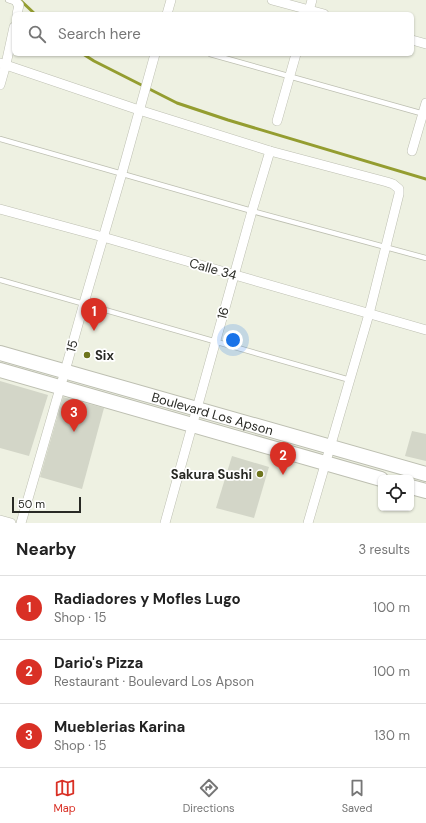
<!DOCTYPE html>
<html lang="en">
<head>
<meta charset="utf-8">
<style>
	body { margin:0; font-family:"DM Sans",sans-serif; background:#f6f6f6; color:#222 }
	.controls { position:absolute; right:12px; bottom:12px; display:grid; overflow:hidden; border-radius:6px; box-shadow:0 1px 3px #0004 }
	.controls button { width:36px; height:36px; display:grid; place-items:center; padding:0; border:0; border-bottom:1px solid #e0e0e0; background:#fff; color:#222; font:20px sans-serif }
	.scale { position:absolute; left:12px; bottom:10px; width:69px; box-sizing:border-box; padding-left:4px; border:2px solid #282924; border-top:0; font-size:11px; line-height:14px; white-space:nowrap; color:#282924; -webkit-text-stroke:3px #fff; paint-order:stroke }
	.you { position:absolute; left:233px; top:340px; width:14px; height:14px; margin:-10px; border:3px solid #fff; border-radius:50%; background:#1a73e8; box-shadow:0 0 0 6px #1a73e833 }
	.badge { display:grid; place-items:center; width:26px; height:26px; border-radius:50%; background:#d93025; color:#fff; font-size:13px; font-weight:700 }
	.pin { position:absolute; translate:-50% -33px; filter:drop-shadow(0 1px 2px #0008) }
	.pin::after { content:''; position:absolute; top:21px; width:14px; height:12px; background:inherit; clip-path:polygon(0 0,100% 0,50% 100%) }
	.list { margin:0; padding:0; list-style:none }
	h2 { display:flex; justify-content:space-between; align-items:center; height:52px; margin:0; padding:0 16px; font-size:17px }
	h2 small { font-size:13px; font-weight:400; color:#767676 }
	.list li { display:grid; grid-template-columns:26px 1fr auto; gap:12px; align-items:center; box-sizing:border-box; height:64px; padding:0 16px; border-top:1px solid #e0e0e0 }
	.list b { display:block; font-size:15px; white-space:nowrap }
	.list p { margin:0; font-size:13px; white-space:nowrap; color:#767676 }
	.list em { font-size:13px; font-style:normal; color:#767676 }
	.icon { flex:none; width:22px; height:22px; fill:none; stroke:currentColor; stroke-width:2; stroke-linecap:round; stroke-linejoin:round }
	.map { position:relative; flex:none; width:426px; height:523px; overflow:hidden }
	.search { position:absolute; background:#fff; box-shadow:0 1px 3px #0004; left:12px; right:12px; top:12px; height:44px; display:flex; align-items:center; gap:10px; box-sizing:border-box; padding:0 14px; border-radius:6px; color:#767676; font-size:15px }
	.sheet { height:244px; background:#fff }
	nav { display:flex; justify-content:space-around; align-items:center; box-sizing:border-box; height:56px; border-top:1px solid #e0e0e0; background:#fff; font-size:11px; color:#767676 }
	nav a { display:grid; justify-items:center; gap:2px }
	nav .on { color:#d93025 }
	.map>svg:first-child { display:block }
</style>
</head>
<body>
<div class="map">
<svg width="426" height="523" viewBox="0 0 426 523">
	<rect width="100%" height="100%" fill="#eef1e2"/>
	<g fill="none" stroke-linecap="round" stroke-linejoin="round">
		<g stroke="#949d30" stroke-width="3">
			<polyline points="20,0 35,14"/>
			<polyline points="83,54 94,61 177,103 228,120 426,179"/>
		</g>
	</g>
	<g fill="#d3d6c8">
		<polygon points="0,381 48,395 29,456 0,448"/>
		<polygon points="63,397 104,408 82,489 40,477"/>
		<polygon points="412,431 426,434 426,461 405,456"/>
		<polygon points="232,456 269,467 254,518 216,508"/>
	</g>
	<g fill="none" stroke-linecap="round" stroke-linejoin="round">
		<g stroke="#bdbfb1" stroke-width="6">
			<g id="lane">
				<polyline points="8,0 17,3"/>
				<polyline points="210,54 424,114"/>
				<polyline points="0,139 252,211 426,258"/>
				<polyline points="0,280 350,380"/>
			</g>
		</g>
		<g stroke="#bdbfb1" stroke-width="10">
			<g id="street">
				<polyline points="272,0 324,14"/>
				<polyline points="17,14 19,5 17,3"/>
				<polyline points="167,14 171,0"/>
				<polyline points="308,14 312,0"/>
				<polyline points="412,40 426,44"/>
				<polyline points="0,63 139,110 270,151 387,182 393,184 399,189 399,194 369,314 308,523"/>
				<polyline points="0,85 6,64 14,27"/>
				<polyline points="277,121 296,54"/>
				<polyline points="412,151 426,103"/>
				<polyline points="0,209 103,237 426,330"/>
				<polyline points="0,520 11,523"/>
				<polyline points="21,523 65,371 84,303 122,173 155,54"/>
				<polyline points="165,523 252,211 270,151"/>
			</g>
		</g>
		<g stroke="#bdbfb1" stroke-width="16">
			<g id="primary">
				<path id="s1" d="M0,353L426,474"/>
				<polyline points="0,370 381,479"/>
				<polyline points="411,487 426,491"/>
			</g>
		</g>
		<use href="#lane" stroke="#fff" stroke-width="4.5"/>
		<use href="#street" stroke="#fff" stroke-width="9"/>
		<use href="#primary" stroke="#fff" stroke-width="14"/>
	</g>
	<g fill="#6e751e" stroke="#fff" stroke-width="1.5">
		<circle cx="87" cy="355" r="4"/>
		<circle cx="260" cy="474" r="4"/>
	</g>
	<g text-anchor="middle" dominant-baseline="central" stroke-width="3.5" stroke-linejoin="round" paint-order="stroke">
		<g font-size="13" fill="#282924" stroke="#fff">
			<text transform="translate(213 269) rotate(16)">Calle 34</text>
			<text transform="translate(223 313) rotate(-75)">16</text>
			<text transform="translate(72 346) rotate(-75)">15</text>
			<text stroke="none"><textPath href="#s1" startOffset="221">Boulevard Los Apson</textPath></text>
		</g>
		<g font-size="13" font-weight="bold" fill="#282924" stroke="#fff" text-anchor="start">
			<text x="95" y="355">Six</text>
			<text x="252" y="474" text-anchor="end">Sakura Sushi</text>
		</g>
	</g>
</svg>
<div class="controls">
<button><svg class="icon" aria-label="locate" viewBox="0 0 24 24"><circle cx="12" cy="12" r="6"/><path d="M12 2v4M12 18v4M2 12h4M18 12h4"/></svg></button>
</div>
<div class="scale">50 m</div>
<div class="you"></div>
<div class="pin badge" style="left:94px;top:331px">1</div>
<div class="pin badge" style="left:283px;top:475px">2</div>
<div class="pin badge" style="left:74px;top:432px">3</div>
<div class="search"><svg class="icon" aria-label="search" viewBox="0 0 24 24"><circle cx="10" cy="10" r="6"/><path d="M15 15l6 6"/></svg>Search here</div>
</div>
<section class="sheet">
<h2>Nearby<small>3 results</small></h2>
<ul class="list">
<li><span class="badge">1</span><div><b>Radiadores y Mofles Lugo</b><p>Shop · 15</p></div><em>100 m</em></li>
<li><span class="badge">2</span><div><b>Dario's Pizza</b><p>Restaurant · Boulevard Los Apson</p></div><em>100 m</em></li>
<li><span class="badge">3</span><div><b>Mueblerias Karina</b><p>Shop · 15</p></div><em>130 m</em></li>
</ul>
</section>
<nav>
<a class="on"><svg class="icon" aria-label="map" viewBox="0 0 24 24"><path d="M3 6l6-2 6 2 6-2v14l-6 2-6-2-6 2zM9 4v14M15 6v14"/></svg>Map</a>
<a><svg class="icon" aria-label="directions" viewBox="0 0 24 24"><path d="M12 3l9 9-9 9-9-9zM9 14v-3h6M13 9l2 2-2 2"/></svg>Directions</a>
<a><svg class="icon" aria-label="saved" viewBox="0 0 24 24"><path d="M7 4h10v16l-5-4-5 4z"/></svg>Saved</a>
</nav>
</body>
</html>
